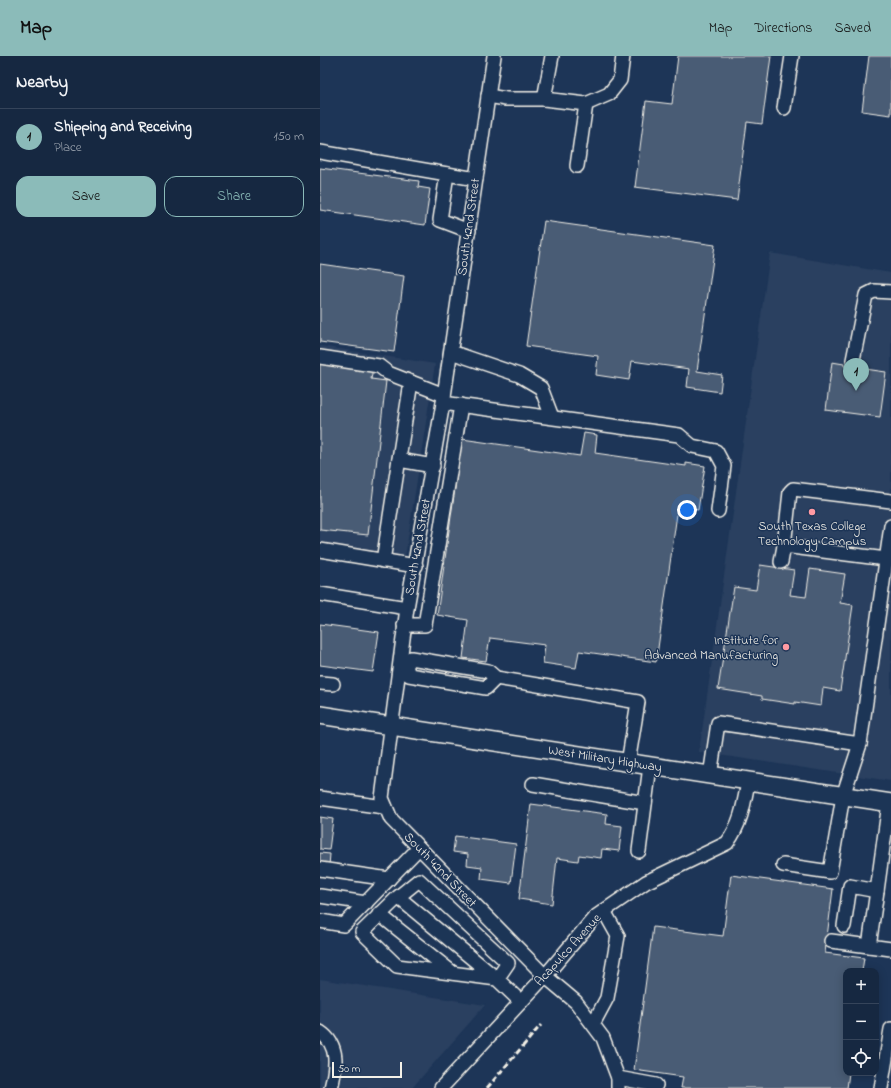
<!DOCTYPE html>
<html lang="en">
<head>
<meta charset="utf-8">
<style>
	body { margin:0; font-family:"Indie Flower",sans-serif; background:#1f3048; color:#f1f3f6 }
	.controls { position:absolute; right:12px; bottom:12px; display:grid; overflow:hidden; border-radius:8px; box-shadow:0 2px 10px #0003 }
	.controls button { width:36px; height:36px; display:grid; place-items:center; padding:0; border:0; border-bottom:1px solid #35445a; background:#162841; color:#f1f3f6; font:20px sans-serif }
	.scale { position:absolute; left:12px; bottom:10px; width:70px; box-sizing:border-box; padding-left:4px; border:2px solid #f4f1e8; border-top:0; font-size:11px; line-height:14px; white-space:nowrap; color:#f4f1e8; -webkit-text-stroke:3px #1d3557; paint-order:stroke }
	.you { position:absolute; left:367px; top:454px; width:14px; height:14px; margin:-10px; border:3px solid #fff; border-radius:50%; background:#1a73e8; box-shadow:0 0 0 6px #1a73e833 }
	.badge { display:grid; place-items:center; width:26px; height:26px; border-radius:50%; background:#8bbbb9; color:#111; font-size:13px; font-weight:700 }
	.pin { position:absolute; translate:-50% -33px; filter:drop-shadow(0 1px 2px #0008) }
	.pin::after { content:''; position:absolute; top:21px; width:14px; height:12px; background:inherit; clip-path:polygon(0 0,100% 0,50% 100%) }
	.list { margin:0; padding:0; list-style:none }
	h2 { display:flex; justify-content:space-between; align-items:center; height:52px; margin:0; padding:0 16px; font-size:17px }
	h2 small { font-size:13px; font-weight:400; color:#9ea6b1 }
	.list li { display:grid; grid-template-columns:26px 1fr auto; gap:12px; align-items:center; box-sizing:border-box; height:56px; padding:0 16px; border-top:1px solid #35445a }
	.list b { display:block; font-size:15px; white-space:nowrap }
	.list p { margin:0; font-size:13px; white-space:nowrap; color:#9ea6b1 }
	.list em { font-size:13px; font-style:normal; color:#9ea6b1 }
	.actions { display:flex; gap:8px; padding:12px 16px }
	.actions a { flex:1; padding:9px 0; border:1px solid #8bbbb9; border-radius:12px; text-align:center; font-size:14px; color:#8bbbb9 }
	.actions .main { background:#8bbbb9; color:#111 }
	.icon { flex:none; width:22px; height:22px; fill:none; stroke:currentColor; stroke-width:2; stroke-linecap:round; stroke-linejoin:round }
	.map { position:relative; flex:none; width:571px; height:1032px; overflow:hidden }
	header { display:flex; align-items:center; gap:24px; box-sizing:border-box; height:56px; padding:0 20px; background:#8bbbb9; color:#111 }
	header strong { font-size:19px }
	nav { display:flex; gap:22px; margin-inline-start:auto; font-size:14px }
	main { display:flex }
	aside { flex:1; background:#162841 }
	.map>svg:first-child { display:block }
</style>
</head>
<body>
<header>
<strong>Map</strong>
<nav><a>Map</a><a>Directions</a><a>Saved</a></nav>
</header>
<main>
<aside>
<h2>Nearby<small></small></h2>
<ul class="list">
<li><span class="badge">1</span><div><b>Shipping and Receiving</b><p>Place</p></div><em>150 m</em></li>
</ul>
<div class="actions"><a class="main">Save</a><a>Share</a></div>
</aside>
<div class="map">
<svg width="571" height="1032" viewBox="0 0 571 1032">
	<rect width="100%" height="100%" fill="#1d3557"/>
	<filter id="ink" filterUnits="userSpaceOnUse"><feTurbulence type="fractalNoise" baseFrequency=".025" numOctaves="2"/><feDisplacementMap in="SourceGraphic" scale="8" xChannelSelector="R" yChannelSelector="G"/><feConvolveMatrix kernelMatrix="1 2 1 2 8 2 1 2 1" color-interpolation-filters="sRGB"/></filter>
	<g filter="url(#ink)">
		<g fill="#2a4060">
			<polygon points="450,197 571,217 571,725 379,696"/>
			<polygon points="0,290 115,308 83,514 0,501"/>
			<polygon points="0,923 165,949 92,1032 0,1032"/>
		</g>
		<g fill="#485b74" stroke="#f4f1e8">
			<polygon points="358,0 451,0 442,68 427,66 417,144 315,131 326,45 352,48"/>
			<polygon points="549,0 571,0 571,59 542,55"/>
			<polygon points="0,112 99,125 98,131 110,133 105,169 0,154"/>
			<polygon points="224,165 395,189 377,315 402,319 400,336 367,331 369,313 312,305 309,324 276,319 278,300 206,290"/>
			<polygon points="0,208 84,220 74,296 0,286"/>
			<polygon points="0,306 53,312 51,323 66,325 48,479 0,474"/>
			<polygon points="512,306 524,308 524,310 566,316 560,361 506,354"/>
			<polygon points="264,377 277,379 275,397 366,410 366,407 385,410 378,454 358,451 336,606 259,595 256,612 223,607 225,589 170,582 166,605 143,602 148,564 117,559 142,383 260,400"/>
			<polygon points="440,509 474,514 470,539 486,541 490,513 525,518 520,547 533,549 520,635 503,632 501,650 475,646 475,648 442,643 442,640 398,633 414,531 436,534"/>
			<polygon points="0,568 59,576 53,616 0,609"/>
			<polygon points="211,748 287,758 286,768 302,770 299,795 282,793 281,802 259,799 258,805 237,802 232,848 199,843"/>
			<polygon points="0,761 13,763 9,794 0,793"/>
			<polygon points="135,780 196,788 191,827 161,823 162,811 147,809 148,798 133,796"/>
			<polygon points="0,797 10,798 9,810 0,809"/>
			<polygon points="411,819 513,833 505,897 544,902 542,915 526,915 526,1017 529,1017 527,1032 361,1032 363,1021 314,1014 333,871 403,880"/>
		</g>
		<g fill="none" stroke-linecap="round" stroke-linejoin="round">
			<g stroke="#f4f1e8" stroke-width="16">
				<g id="minor">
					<polyline points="174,0 123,347 87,552 62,742 71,763 225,920 256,946 283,982 298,1022 298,1032"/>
					<polyline points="168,40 186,43 224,43 266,48 289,38 300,24 303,0"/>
					<polyline points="224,43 232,0"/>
					<polyline points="464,52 472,0"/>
					<polyline points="0,96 156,123"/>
					<polyline points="257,110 266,48"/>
					<polyline points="127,118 120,164 149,175"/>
					<polyline points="131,296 199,319 221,332 232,361"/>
					<polyline points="0,301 59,310 68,317 124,339"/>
					<polyline points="533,304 546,239 554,235 571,236"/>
					<polyline points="123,347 359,379 372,390 396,395 404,410 398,455"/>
					<polyline points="79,404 113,410"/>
					<polyline points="464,490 470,436 473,433 571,445"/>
					<polyline points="0,494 96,510"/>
					<polyline points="63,505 91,326"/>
					<polyline points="461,506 464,490 566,503"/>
					<polyline points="0,538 87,552"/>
					<polyline points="84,569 105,569 141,349"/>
					<polyline points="86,610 91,602 168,615 176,622 318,646 308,707"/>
					<polyline points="86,610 89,619 166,632 176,622"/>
					<polyline points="0,627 13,628"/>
					<polyline points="390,720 398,667 540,688"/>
					<polyline points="213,728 325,747"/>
					<polyline points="0,742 64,751"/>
					<polyline points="319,795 330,710"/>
					<polyline points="463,809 510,816 523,740 540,688 571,470"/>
					<polyline points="0,813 69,823"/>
					<polyline points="557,835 549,890 571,893"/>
					<polyline points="0,840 46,847"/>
					<polyline points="78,841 99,824 188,907 177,923 77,910 42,876 78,841 177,923 201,946"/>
					<polyline points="59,858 133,917"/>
					<polyline points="0,865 24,869 99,792"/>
					<polyline points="524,870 530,830 557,835 569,747"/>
					<polyline points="511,885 549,890"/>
					<polyline points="273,968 287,942 298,880 284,855"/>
					<path d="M0,976C20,989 16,1012 11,1032"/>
					<polyline points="298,1022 336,1029"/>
					<path d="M121,1032L225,920L275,861L326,826L407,787C421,768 424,748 428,726"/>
					<polyline points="561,1032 571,973"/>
				</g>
			</g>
			<g stroke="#f4f1e8" stroke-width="20">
				<polyline id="major" points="0,659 571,747"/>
			</g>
			<use href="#minor" stroke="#1d3557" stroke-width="13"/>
			<use href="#major" stroke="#1d3557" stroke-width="17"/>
			<polyline stroke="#f4f1e8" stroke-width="3" stroke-dasharray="6 3" stroke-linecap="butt" points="167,1032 221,969"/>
		</g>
	</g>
	<g fill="#ff9aa2" stroke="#1d3557" stroke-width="1.5">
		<circle cx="492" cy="456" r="4"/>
		<circle cx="466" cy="591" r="4"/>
	</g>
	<g text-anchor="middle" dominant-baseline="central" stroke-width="3" stroke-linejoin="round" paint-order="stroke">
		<g font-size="13" fill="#f4f1e8" stroke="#1d3557">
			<text transform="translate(149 171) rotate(-82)">South 42nd Street</text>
			<text transform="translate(98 491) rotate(-80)">South 42nd Street</text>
			<text transform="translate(285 703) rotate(9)">West Military Highway</text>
			<text transform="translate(120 814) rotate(46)">South 42nd Street</text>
			<text transform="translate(248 894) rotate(-48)">Acapulco Avenue</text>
		</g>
		<g font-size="13" fill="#f4f1e8" stroke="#1d3557">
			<text x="492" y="470">South Texas College<tspan x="492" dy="15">Technology Campus</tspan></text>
			<text x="458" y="584" text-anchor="end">Institute for<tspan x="458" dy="15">Advanced Manufacturing</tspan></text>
		</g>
	</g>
</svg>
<div class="controls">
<button>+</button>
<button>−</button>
<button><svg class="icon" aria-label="locate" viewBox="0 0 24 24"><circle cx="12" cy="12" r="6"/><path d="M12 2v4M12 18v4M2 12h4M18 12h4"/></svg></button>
</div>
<div class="scale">50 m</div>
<div class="you"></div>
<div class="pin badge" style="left:536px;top:335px">1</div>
</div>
</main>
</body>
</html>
